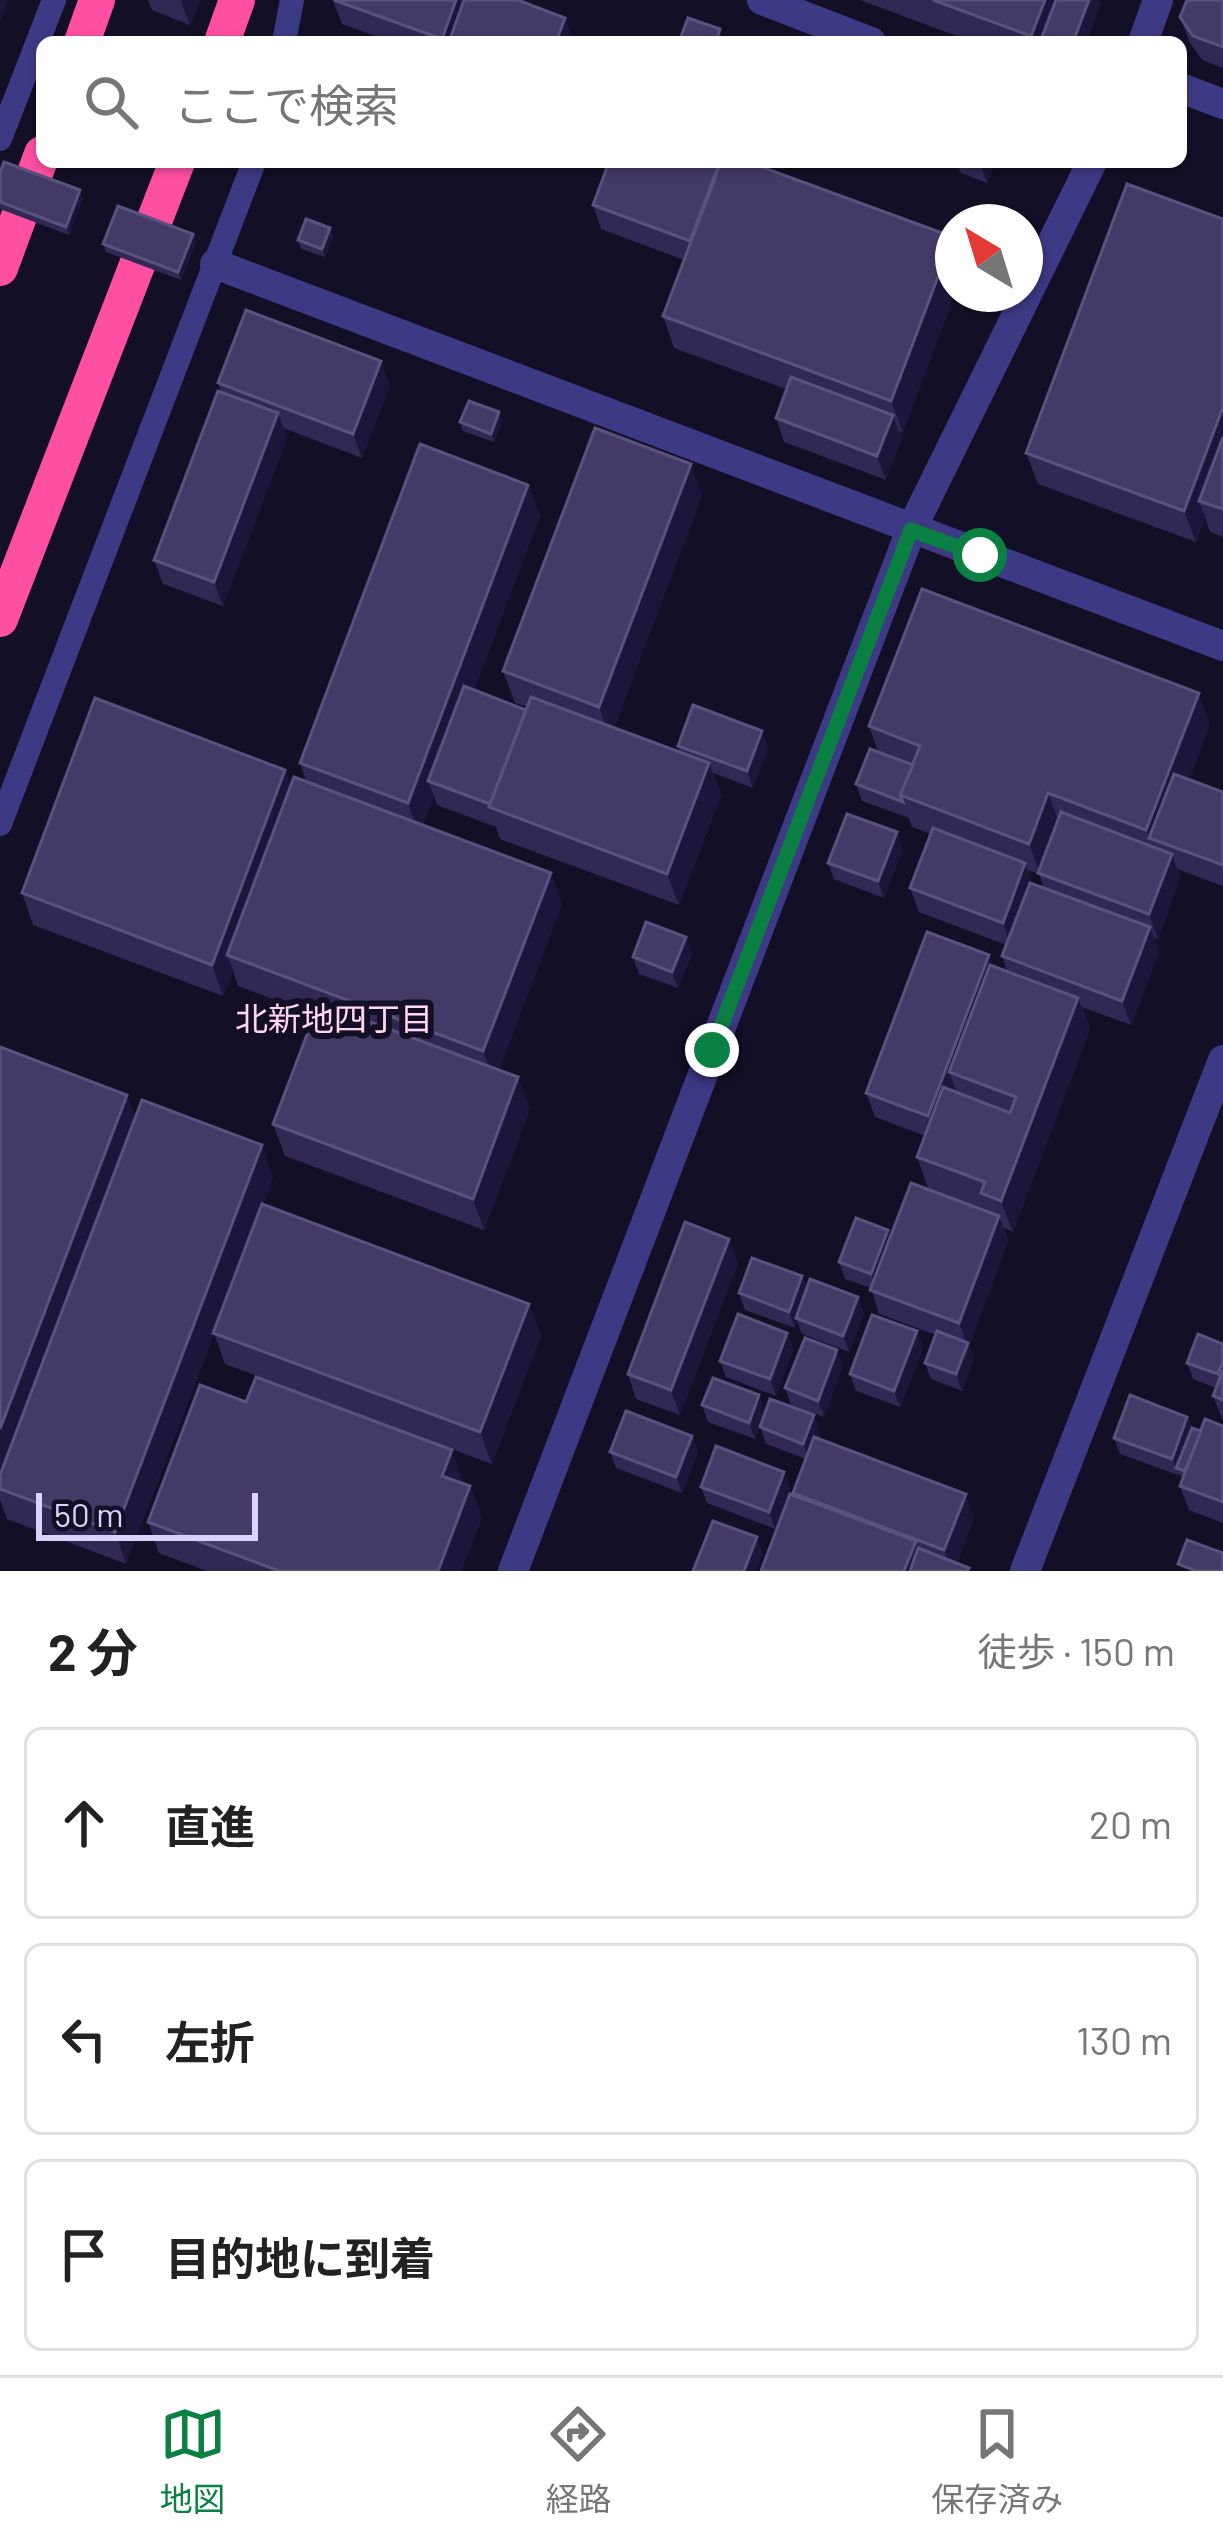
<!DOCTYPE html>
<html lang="ja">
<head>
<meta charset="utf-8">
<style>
	body { margin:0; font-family:Barlow,"Noto Sans JP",sans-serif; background:#f2f2f2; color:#222 }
	.compass { position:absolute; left:935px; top:204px; width:108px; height:108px; border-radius:50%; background:#fff; box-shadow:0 3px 9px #0004; rotate:322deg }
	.scale { position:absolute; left:36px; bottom:30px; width:222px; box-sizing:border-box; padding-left:12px; border:6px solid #d9d4ff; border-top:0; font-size:33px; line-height:42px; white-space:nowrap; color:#d9d4ff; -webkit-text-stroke:9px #130f26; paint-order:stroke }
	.stop { position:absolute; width:36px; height:36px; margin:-27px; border:9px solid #0b8043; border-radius:50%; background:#fff }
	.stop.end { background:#0b8043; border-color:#fff; box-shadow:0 3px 12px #0008 }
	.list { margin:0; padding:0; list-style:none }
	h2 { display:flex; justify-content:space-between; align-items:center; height:156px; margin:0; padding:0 48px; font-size:51px }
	h2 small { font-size:39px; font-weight:400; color:#767676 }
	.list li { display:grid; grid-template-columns:78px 1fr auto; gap:36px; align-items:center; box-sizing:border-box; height:192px; margin:0 24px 24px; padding:0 24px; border:3px solid #e0e0e0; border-radius:18px }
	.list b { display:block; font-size:45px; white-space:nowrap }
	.list em { font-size:39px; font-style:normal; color:#767676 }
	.icon { flex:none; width:66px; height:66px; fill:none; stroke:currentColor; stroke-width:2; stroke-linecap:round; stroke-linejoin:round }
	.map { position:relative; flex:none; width:1223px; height:1571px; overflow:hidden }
	.search { position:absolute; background:#fff; box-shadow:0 3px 9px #0004; left:36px; right:36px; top:36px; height:132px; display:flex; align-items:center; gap:30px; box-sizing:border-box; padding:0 42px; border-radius:18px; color:#767676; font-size:45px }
	.sheet { height:804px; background:#fff }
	nav { display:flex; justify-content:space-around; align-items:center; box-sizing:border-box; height:168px; border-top:3px solid #e0e0e0; background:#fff; font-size:33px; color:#767676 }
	nav a { display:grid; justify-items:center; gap:6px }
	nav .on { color:#0b8043 }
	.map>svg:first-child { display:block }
</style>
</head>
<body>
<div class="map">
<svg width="1223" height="1571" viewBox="0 0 1223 1571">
	<rect width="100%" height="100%" fill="#130f26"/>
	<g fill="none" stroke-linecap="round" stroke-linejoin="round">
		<g stroke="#3d3a85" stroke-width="24">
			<polyline points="284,42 292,0"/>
			<polyline points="0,139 54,0"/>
			<polyline points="0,824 254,162"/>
		</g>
		<g stroke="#3d3a85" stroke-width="30">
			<polyline points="762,0 871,42"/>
			<polyline points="1143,42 1158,0"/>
			<polyline points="1181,88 1223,104"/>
			<polyline points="215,264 1223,646"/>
			<polyline points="513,1571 911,530 1092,162"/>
			<polyline points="1025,1571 1223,1060"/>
		</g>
		<g stroke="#ff4fa3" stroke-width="36">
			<polyline points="82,42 97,0"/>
			<polyline points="222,42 237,0"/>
			<polyline points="0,268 42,154"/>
			<polyline points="0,619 177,162"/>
		</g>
	</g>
	<g fill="#312854" fill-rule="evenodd">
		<polygon points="148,0 200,0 190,25 152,10"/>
		<polygon points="333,0 574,42 392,42 342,24"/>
		<polygon points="860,0 1098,0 1100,4 1086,42 973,42"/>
		<polygon points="1223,0 1223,68 1202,60 1189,41 1180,17"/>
		<polygon points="956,162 995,162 987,183 961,173"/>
		<polygon points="0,173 83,198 69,235 0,209"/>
		<polygon points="593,205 953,237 903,433 899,431 901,439 886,480 784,442 776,418 786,389 674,348 663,316 684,260 601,229"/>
		<polygon points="1223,219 1223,537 1210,532 1205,517 1196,542 1038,484 1026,453"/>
		<polygon points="330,228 333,236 325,257 301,249 298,240"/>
		<polygon points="193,234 196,242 181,280 106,252 103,244"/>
		<polygon points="218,383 390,385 362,458 283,428 287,438 223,606 163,584 154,560 221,392"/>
		<polygon points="502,420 494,442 463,431 460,422"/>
		<polygon points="528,485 540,516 474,690 526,710 527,707 515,703 503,671 702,495 614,728 680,753 678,746 768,748 753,788 713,773 721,795 679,905 500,839 496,827 437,805 434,796 423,825 562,904 499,1070 530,1109 484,1230 285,1156 273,1124 315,1015 238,986 233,970 223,996 33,925 22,893 306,781 300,763"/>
		<path d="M1210,724L1189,780L1223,792V886L1177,869L1180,878L1158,939L1154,937L1159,952L1131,1025L1082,1007L1090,1029L1013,1232L1004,1228L1008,1241L969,1346L974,1359L962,1391L931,1379L925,1363L936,1335L879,1314L871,1288L845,1279L839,1262L888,1230L890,1237L988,1212L928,1188L917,1157L925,1136L875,1117L866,1093L989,955L993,966L1007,971L1002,956L1006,945L919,912L910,888L931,834L912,827L909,818L862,801L856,784L878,752L869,726ZM1028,870L1039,874L1044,888L1032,884Z"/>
		<polygon points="903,849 884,898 834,879 828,863"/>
		<polygon points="686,937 692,954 678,988 639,974 633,957"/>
		<polygon points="0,1047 127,1095 135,1118 273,1177 263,1204 541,1335 492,1464 225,1364 214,1333 126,1564 7,1519 0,1500"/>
		<polygon points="738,1263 680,1415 636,1399 628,1374"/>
		<polygon points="802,1276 807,1289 864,1313 849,1352 802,1334 797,1322 795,1328 745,1310 739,1293"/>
		<polygon points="917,1331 923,1348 900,1407 856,1391 850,1374"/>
		<polygon points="787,1333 793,1349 776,1396 726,1377 720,1361"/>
		<polygon points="1223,1344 1223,1421 1213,1396 1216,1388 1193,1379 1187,1363"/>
		<polygon points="843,1366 824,1417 791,1405 785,1388"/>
		<polygon points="702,1405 765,1412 755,1439 708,1422"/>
		<polygon points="1187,1417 1192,1429 1201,1431 1223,1426 1223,1523 1189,1510 1180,1486 1183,1478 1178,1473 1178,1475 1120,1454 1114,1438"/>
		<polygon points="760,1427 820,1432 818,1438 974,1518 957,1563 971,1571 794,1496 793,1493 806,1459 766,1444"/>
		<polygon points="692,1436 698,1452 682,1493 616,1468 610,1452"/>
		<polygon points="784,1472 790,1488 775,1529 707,1503 701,1487"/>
		<polygon points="463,1482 463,1483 470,1486 482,1518 461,1571 207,1571 159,1553 148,1522"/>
	</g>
	<g fill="#1d163a">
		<polygon points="0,0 8,0 0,22"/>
		<polygon points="182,0 200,0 190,25 181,1"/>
		<polygon points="456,0 468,0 458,42 443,42 442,39"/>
		<polygon points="1045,0 1068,0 1052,42 1033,42 1031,36"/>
		<polygon points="1089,0 1098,0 1100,4 1086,42 1073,42"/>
		<polygon points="565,18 574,42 556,42"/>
		<polygon points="720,29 725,42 716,42"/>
		<polygon points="983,162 995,162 987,183 981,167"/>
		<polygon points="80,190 83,198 69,235 66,227"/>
		<polygon points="330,228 333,236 325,257 322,249"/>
		<polygon points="193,234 196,242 181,280 178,272"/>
		<polygon points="953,237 953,294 955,294 903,433 891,401"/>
		<polygon points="381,361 390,385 362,458 353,434"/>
		<polygon points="1223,407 1223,469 1199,501 1205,517 1196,542 1184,511"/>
		<polygon points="499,412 502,420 494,442 491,434"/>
		<polygon points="278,413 287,438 223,606 214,582"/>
		<polygon points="893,415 901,439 886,480 877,456"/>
		<polygon points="691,464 702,495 610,739 599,707"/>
		<polygon points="528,485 540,516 438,785 428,781 434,796 419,834 408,803"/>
		<polygon points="1199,693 1210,724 1165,844 1149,838 1146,830"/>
		<polygon points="762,731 768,748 753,788 747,771"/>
		<polygon points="709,763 721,795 679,905 667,874"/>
		<polygon points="285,770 297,801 227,955 233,970 223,996 212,965"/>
		<polygon points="1048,793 1060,825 1041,875 1029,844"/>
		<polygon points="897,832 903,849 884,898 878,881"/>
		<polygon points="1172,854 1180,878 1158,939 1149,914"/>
		<polygon points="1025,863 1034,888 1011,947 1003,923"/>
		<polygon points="551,873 562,904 495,1082 483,1051"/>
		<polygon points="1150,927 1159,952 1131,1025 1122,1001"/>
		<polygon points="686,937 692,954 678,988 672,972"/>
		<polygon points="989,955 998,979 949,1072 956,1090 937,1141 928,1116"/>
		<polygon points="1078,998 1090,1029 1013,1232 1001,1201"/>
		<polygon points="518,1077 530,1109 484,1230 473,1199"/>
		<polygon points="127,1095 138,1126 4,1480 0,1469 0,1429"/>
		<polygon points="262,1145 273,1177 126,1564 115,1532"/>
		<polygon points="999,1216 1008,1241 969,1346 974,1359 962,1391 956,1374 967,1344 959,1323"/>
		<polygon points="888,1230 894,1247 877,1290 871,1274"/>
		<polygon points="729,1239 738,1263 680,1415 671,1390"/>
		<polygon points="802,1276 808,1293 796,1318 797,1322 795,1328 789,1312"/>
		<polygon points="858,1297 864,1313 849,1352 843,1336"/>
		<polygon points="529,1304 541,1335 492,1464 480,1432"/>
		<polygon points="917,1331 923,1348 900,1407 894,1391"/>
		<polygon points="787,1333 793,1349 776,1396 770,1379"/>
		<polygon points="837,1350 843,1366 824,1417 818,1401"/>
		<polygon points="759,1395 765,1412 755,1439 749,1423"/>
		<polygon points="814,1415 820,1432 809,1461 803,1444"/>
		<polygon points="1187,1417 1193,1434 1176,1468 1178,1475 1172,1459"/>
		<polygon points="692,1436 698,1452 682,1493 676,1477"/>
		<polygon points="452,1450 463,1482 454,1507 442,1476"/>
		<polygon points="784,1472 790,1488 775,1529 769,1512"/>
		<polygon points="470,1486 482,1518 461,1571 438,1571"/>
		<polygon points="966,1494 974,1518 954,1571 952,1571 944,1550"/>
		<polygon points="757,1537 763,1553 756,1571 744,1571"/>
		<polygon points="916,1541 926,1571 904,1571"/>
	</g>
	<g fill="#433a66" stroke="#5a527e" stroke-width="3">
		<polygon points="334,0 456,0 442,39"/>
		<polygon points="464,0 518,0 565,18 556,42 449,42"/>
		<polygon points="933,0 1045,0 1031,36"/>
		<polygon points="1056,0 1089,0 1073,42 1040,42"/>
		<polygon points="1187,0 1223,0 1223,47 1193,36 1180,17"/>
		<polygon points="688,18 720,29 716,42 679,42"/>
		<polygon points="4,162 80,190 66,227 0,202 0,173"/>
		<polygon points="609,162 720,162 690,241 593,205"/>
		<polygon points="721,162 748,162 953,237 891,401 663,316"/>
		<polygon points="1127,184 1223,219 1223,407 1184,511 1026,453"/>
		<polygon points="118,206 193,234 178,272 103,244"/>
		<polygon points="306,219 330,228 322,249 298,240"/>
		<polygon points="246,310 381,361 353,434 218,383"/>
		<polygon points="791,377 893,415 877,456 776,418"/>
		<polygon points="218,391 278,413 214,582 154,560"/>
		<polygon points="469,401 499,412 491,434 460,422"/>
		<polygon points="595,428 691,464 599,707 503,671"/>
		<polygon points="1223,437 1223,509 1199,501"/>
		<polygon points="420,444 528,485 408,803 300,763"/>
		<polygon points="922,589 1199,693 1146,830 1048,793 1029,844 900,795 920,746 869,726"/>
		<polygon points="464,686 526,710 490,804 428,781"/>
		<polygon points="531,697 709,763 667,874 489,807"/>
		<polygon points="95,698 285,770 212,965 22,893"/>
		<polygon points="693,705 762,731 747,771 678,746"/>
		<polygon points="870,749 913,765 900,795 903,802 856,784"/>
		<polygon points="1174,774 1223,792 1223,865 1149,838"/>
		<polygon points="294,777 551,873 483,1051 227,955"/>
		<polygon points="1061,812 1172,854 1149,914 1038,873"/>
		<polygon points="847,814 897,832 878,881 828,863"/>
		<polygon points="933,828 1025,863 1003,923 910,888"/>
		<polygon points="1030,883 1150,927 1122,1001 1002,956"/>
		<polygon points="646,922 686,937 672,972 633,957"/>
		<polygon points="927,932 989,955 928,1116 866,1093"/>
		<polygon points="990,965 1078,998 1001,1201 981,1193 985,1182 917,1157 943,1087 1010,1113 1016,1097 949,1072"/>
		<polygon points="319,1003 518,1077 473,1199 273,1124"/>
		<polygon points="0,1047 127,1095 0,1429"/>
		<polygon points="142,1100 262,1145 115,1532 0,1489 0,1475"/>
		<polygon points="911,1183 999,1216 959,1323 870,1290"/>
		<polygon points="262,1204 529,1304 480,1432 213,1333"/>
		<polygon points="856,1218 888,1230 871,1274 839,1262"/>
		<polygon points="685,1222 729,1239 671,1390 628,1374"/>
		<polygon points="752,1258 802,1276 789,1312 739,1293"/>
		<polygon points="810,1279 858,1297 843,1336 796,1318"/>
		<polygon points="738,1314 787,1333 770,1379 720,1361"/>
		<polygon points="872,1315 917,1331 894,1391 850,1374"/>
		<polygon points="937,1331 968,1343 956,1374 925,1363"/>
		<polygon points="1198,1334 1223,1344 1223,1361 1218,1374 1187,1363"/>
		<polygon points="805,1338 837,1350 818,1401 785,1388"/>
		<polygon points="1223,1370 1223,1400 1213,1396"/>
		<polygon points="256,1377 452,1450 442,1476 470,1486 438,1571 279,1571 148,1522 200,1385 246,1402"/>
		<polygon points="713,1378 759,1395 749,1423 702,1405"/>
		<polygon points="1130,1395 1187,1417 1172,1459 1114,1438"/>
		<polygon points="770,1399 814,1415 803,1444 760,1427"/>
		<polygon points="626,1411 692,1436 676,1477 610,1452"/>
		<polygon points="1205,1419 1223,1426 1223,1502 1180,1486"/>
		<polygon points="1192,1428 1201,1431 1185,1471 1176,1468"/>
		<polygon points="814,1437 966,1494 944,1550 793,1493"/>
		<polygon points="716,1446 784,1472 769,1512 701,1487"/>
		<polygon points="790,1494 916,1541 904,1571 761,1571"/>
		<polygon points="713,1521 757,1537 744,1571 693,1571"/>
		<polygon points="1187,1540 1223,1553 1223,1571 1196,1571 1178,1564"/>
		<polygon points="918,1548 969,1568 968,1571 910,1571"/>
	</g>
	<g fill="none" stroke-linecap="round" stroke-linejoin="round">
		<polyline stroke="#0b8043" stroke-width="15" points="712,1050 911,530 980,555"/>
	</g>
	<g text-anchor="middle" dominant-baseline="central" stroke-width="12" stroke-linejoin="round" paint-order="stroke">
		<g font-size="33" fill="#ffd6f0" stroke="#130f26">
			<text x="334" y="1018">北新地四丁目</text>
		</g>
	</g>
</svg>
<svg class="compass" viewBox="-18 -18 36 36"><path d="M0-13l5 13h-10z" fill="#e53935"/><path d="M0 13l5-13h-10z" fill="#767676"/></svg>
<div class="scale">50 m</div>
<div class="stop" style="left:980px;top:555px"></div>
<div class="stop end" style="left:712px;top:1050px"></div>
<div class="search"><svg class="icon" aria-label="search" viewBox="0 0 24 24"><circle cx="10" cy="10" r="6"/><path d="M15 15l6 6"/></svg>ここで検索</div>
</div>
<section class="sheet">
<h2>2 分<small>徒歩 · 150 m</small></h2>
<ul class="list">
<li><svg class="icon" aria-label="ahead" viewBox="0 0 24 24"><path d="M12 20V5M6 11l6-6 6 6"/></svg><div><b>直進</b></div><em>20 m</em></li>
<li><svg class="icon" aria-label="left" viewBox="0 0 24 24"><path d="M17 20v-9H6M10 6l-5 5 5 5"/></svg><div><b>左折</b></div><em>130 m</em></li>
<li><svg class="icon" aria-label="arrive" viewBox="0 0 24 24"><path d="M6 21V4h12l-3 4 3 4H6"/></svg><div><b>目的地に到着</b></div></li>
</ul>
</section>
<nav>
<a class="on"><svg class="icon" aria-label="map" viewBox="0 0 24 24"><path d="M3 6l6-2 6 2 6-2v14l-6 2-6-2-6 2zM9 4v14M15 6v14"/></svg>地図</a>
<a><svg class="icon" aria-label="directions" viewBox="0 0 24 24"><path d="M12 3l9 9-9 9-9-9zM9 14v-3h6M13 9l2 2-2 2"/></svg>経路</a>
<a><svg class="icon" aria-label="saved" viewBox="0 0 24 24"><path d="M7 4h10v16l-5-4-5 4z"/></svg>保存済み</a>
</nav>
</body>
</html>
